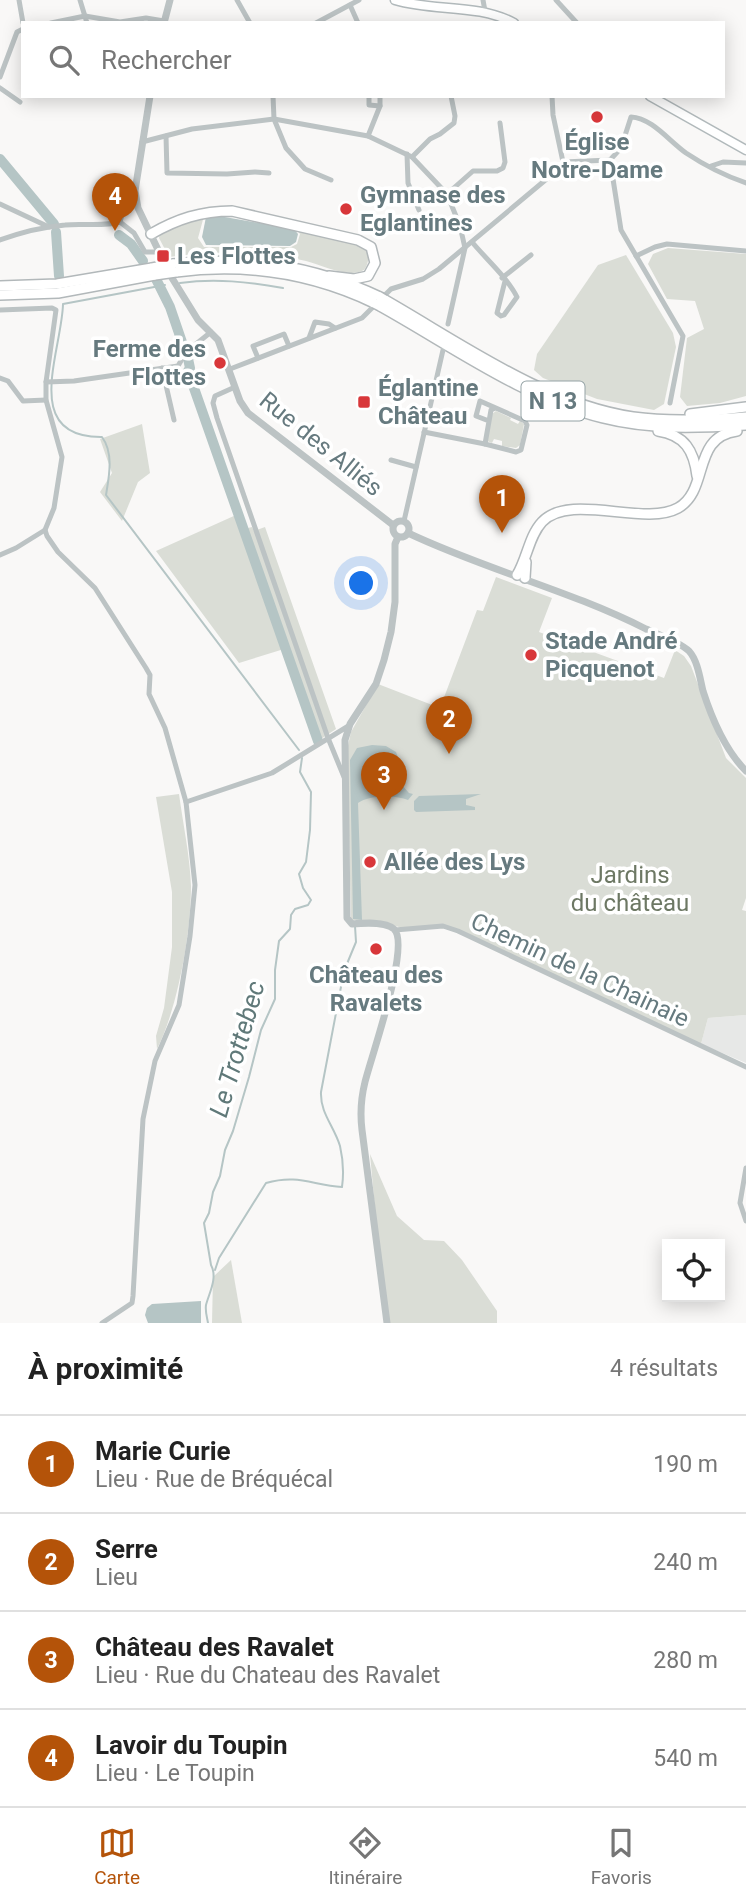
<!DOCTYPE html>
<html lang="fr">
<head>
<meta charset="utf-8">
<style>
	body { margin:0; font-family:Roboto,sans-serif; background:#f2f2f2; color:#222 }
	.controls { position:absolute; right:21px; bottom:21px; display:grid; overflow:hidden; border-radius:0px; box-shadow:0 4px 18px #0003 }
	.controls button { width:63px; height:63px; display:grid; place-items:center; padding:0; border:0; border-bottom:2px solid #e0e0e0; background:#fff; color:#222; font:35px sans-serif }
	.you { position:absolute; left:362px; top:584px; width:24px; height:24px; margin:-18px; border:5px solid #fff; border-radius:50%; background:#1a73e8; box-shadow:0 0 0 10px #1a73e833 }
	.badge { display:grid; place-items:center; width:46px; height:46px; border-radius:50%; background:#b45309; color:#fff; font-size:23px; font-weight:700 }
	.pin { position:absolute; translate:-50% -58px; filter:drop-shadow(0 2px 4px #0008) }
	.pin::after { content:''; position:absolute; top:37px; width:24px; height:21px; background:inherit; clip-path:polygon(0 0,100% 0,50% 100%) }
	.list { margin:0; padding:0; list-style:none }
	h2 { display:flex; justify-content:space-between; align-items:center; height:91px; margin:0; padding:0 28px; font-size:30px }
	h2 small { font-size:23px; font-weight:400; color:#767676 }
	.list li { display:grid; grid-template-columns:46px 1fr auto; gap:21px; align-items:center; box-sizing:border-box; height:98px; padding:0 28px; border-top:2px solid #e0e0e0 }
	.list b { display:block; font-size:26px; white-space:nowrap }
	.list p { margin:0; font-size:23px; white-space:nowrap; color:#767676 }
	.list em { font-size:23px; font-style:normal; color:#767676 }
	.icon { flex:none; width:38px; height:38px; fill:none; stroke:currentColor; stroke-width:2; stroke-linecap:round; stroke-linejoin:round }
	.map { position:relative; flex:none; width:746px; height:1323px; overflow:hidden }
	.search { position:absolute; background:#fff; box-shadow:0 4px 18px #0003; left:21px; right:21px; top:21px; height:77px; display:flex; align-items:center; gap:18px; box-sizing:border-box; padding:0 24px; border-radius:0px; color:#767676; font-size:26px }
	.sheet { height:483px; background:#fff }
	nav { display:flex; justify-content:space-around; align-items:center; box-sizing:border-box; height:98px; border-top:2px solid #e0e0e0; background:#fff; font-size:19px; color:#767676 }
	nav a { display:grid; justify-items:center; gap:4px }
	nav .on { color:#b45309 }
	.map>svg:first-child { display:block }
</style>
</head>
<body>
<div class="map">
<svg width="746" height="1323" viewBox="0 0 746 1323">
	<rect width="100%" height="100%" fill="#f9f8f7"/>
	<polygon fill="#e7e8e7" points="746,1015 746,1063 701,1044 708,1018"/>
	<g fill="#daddd6">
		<path d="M204,216L198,238L204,247H291L297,244L300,234L295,227L362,245C370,251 370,262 364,270C348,279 323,265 306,261C261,250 214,251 169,257L159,238L160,233L180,223Z"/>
		<polygon points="668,248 746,254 746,396 720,403 687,406 680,397 687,338 704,329 695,301 667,299 648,264 653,254"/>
		<polygon points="626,255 673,333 676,347 664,404 654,410 597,399 543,378 534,370 537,354 598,265"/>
		<polygon points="496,411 511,418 510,420 518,424 520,421 524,424 520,445 516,448 502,446 502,441 494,439 492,443 487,441 492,414"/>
		<polygon points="142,424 150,473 138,482 122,521 100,492 112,473 100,439"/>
		<polygon points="236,515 244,529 252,527 254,531 265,527 336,729 318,741 284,649 239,663 156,551"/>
		<polygon points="496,577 552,598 539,632 664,678 675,650 684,656 691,666 726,758 746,778 746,898 742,910 746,911 746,1015 708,1018 701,1044 443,926 406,929 378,921 351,920 347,750 351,732 378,684 440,708 477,610 483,611"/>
		<path d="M179,794C183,824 190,856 191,886C191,933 178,1007 157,1049L156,1036L164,1008L172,947V892L156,797Z"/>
		<polygon points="370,1154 397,1216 424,1240 444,1241 462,1260 497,1311 497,1323 389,1323 378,1242"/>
		<polygon points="231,1260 242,1323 212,1323 213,1277"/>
	</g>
	<g fill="#b5c5c5">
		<polygon points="219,216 294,229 298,234 296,242 290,246 206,245 202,237 206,217"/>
		<path d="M372,745L386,746L396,752L402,769L401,784L409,793L413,794L408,800C396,795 369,795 358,803L362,920L353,919L350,760L357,748Z"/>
		<polygon points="481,794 466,799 466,805 475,807 475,810 416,812 414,810 414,801 419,796"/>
		<polygon points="201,1301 201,1323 148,1323 145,1315 147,1308 152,1304"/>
	</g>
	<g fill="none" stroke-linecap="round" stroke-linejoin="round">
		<g stroke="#b5c5c5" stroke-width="2">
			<path d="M180,283C216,278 248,282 283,288"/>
			<path d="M165,285L63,304C62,351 20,438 102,437C114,453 109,477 106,495L299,750"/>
			<path d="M215,1270L219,1258L266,1183C298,1174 312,1185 342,1187C344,1173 343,1159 340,1146C334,1126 320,1113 321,1092L344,971L356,942L355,926"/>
			<path d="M208,1323C207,1317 205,1311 206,1305C209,1293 218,1278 211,1265L204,1223L209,1213L213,1192L220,1176L225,1150L233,1131L249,1077L261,1030L275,999V970L279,941L290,929L291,915L295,909L308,905L311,900L303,888L299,874L306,862L310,830L311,792L300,772L302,758"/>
		</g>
		<g stroke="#b5c5c5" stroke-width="10">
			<polyline points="0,159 54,224"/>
			<polyline points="56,232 59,276"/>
			<polyline points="119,235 131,244 143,261"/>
			<polyline points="156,279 170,307 183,345"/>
			<polyline points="187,354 190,368 188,371 318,741"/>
		</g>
		<g stroke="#b1b9bb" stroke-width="11">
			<g id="secondary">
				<path d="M395,0C435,12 476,3 514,23"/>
				<polyline points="650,96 746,150"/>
			</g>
		</g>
		<g stroke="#b2b8ba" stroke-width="12">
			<g id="trunk">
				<path d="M151,234C177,219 201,211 232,211L358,240L371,247L375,263L368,276L354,279L329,276"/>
				<path d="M173,264C249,256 311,265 380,297"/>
				<path d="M176,272C245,263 311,273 374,303"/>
				<polyline points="0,286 57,284 152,268"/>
				<polyline points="0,295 58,293 155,275"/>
				<path d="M385,300C462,344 545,404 633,417C670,422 708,420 746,417"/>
				<path d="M380,306C452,346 523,398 603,418C650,430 698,428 746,425"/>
				<polyline points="690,414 746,407"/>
				<path d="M658,431C685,435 694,451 697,476"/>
				<path d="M517,575C527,559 529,536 542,522C570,492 644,527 678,508C710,490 691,437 737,431"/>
				<polyline points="525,578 526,562"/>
			</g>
		</g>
		<g stroke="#bcc3c4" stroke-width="5">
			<polyline points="19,0 23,23"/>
			<polyline points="80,0 87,23"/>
			<polyline points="237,0 250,23"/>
			<polyline points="483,0 485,11"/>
			<polyline points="556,0 577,23"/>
			<polyline points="350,5 358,23"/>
			<polyline points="51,23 85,16 120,22 146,18 164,21"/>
			<polyline points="316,23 359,0"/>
			<polyline points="0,77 17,32 23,29"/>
			<polyline points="0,88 20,102"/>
			<polyline points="273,96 274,119 286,148 305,169 331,180"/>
			<polyline points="369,96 369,105 380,106"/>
			<polyline points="166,136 167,173 227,174 255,172 269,173"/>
			<polyline points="368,136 380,106 380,96"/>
			<polyline points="142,142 192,129 274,119 368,136 412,157 447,194 460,226 465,248 448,324"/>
			<polyline points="407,154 408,183 419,210"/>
			<polyline points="412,157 430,139 440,134 454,123 455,116 451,96"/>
			<polyline points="563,162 610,160"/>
			<polyline points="711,166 723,162 746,163"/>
			<polyline points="447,194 473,171 497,171 503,168 505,162 500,123"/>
			<polyline points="0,204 49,227"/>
			<polyline points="120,222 126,199"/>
			<path d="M0,240C22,232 42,227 65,225C83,223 102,227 120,222L134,233L145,252H159"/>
			<path d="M472,242C486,259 507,277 517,297L504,315L501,316L497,313L505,281"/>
			<polyline points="636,256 655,247 667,244 746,251"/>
			<polyline points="502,278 531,255"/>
			<polyline points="0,310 52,308 56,310 46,382 46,400 62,457 54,508 45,530 16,548 0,555"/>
			<polyline points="309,338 315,322 329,324 335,328"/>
			<polyline points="258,358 253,346 284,334 289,346"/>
			<polyline points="162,368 174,420"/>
			<polyline points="230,369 362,318 391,289 423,279 439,269 561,167 563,162 553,115 552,96"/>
			<polyline points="0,378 8,381 23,401 46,400"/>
			<polyline points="46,382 74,381 178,366 186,352 211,332"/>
			<polyline points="235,387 215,396 213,403 217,418 328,738 344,777"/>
			<path d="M670,403L683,336L621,230L610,160L621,148L631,117C652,118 669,141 686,153C704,165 726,176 746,183"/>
			<polyline points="489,421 476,416 480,401 525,421 527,425 521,450 516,452 485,444 491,410 495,408"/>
			<polyline points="424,432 485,444"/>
			<polyline points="391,460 416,467"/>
			<polyline points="404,521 443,350"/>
			<polyline points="45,530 47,536 58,552 95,588 146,668 150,675 149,694 165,728 186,802 195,885 190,936 179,1005 155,1061 143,1119 133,1296 132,1303 102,1323"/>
			<polyline points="186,802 272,773 350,725"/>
			<polyline points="395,930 443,926 458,931 746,1067"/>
			<polyline points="746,1168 740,1203 746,1221"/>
		</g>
		<g stroke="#bcc3c4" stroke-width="7">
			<polyline points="164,23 170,0"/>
			<polyline points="150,96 135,191 138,208 162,258"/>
			<polyline points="172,278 198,320 218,340 240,401 248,413 393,525"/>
			<circle cx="401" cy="529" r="8"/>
			<path d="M408,533C486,570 569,590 646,629C659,635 678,641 689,651C698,661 700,679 703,691C712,719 725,750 746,771"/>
			<path d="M387,1323L362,1130C360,1114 361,1098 365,1082C371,1057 411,945 394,929C385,921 363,923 352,924L347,918L345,740L350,724L376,684L384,660L391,632L395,602V544L398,537"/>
		</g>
		<use href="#secondary" stroke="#fff" stroke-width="8"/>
		<use href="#trunk" stroke="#fff" stroke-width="9"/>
		<g stroke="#b2b8ba" stroke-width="12" stroke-linecap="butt">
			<g id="trunk-bridge">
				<polyline points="152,268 173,264"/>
				<polyline points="155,275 176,272"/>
				<polyline points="380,297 385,300"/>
				<polyline points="374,303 380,306"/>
			</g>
		</g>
		<use href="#trunk-bridge" stroke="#fff" stroke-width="9"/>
	</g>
	<g fill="#d8373a" stroke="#fff" stroke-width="2.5">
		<circle cx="597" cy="117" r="7"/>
		<circle cx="346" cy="209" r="7"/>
		<rect x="156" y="249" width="14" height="14" rx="3.5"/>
		<circle cx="220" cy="363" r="7"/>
		<rect x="357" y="395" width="14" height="14" rx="3.5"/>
		<circle cx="531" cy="655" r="7"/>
		<circle cx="370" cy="862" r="7"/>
		<circle cx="376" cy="949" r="7"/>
	</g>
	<g text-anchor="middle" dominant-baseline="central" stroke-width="7" stroke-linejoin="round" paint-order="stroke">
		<rect fill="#fff" stroke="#94a2a5" stroke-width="2" x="521.5" y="381.5" width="63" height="39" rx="5"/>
		<g font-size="23" font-weight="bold" fill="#667a7f">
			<text x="553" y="401">N 13</text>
		</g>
		<g font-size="24" font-weight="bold" fill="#667a7f" stroke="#fff" text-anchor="start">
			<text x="597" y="142" text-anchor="middle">Église<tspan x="597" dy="28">Notre-Dame</tspan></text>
			<text x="360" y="195">Gymnase des<tspan x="360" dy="28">Eglantines</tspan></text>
			<text x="177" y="256">Les Flottes</text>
			<text x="206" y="349" text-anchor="end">Ferme des<tspan x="206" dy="28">Flottes</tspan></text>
			<text x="378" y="388">Églantine<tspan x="378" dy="28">Château</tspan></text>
			<text x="545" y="641">Stade André<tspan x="545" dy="28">Picquenot</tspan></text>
			<text x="384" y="862">Allée des Lys</text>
			<text x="376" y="975" text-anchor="middle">Château des<tspan x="376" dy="28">Ravalets</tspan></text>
		</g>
		<g font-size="24" fill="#667a7f" stroke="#fff">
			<text transform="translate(321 444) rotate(39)">Rue des Alliés</text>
			<text transform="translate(580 970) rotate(25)">Chemin de la Chainaie</text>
		</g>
		<g font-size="24" fill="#6d7864" stroke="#fff">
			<text x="630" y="875">Jardins<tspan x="630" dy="28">du château</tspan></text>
		</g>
		<g font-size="26" font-style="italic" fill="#607979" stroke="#fff">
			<text transform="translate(237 1049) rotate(-74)">Le Trottebec</text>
		</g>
	</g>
</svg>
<div class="controls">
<button><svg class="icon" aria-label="locate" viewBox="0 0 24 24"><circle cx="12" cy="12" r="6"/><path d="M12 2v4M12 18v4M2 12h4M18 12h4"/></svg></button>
</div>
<div class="you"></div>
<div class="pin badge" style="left:502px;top:533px">1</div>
<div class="pin badge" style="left:449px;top:754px">2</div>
<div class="pin badge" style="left:384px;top:810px">3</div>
<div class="pin badge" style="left:115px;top:231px">4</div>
<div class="search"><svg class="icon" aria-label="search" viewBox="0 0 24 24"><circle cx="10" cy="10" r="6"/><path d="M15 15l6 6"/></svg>Rechercher</div>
</div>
<section class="sheet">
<h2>À proximité<small>4 résultats</small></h2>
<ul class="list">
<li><span class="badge">1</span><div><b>Marie Curie</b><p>Lieu · Rue de Bréquécal</p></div><em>190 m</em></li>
<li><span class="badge">2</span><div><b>Serre</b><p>Lieu</p></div><em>240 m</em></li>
<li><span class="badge">3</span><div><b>Château des Ravalet</b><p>Lieu · Rue du Chateau des Ravalet</p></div><em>280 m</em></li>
<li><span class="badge">4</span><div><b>Lavoir du Toupin</b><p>Lieu · Le Toupin</p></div><em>540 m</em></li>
</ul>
</section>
<nav>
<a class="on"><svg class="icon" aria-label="map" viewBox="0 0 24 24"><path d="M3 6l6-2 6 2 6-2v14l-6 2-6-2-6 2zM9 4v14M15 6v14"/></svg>Carte</a>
<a><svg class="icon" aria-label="directions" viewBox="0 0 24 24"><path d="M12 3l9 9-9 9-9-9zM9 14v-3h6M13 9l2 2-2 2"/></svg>Itinéraire</a>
<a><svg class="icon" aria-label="saved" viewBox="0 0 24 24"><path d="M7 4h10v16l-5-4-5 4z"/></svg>Favoris</a>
</nav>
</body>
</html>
